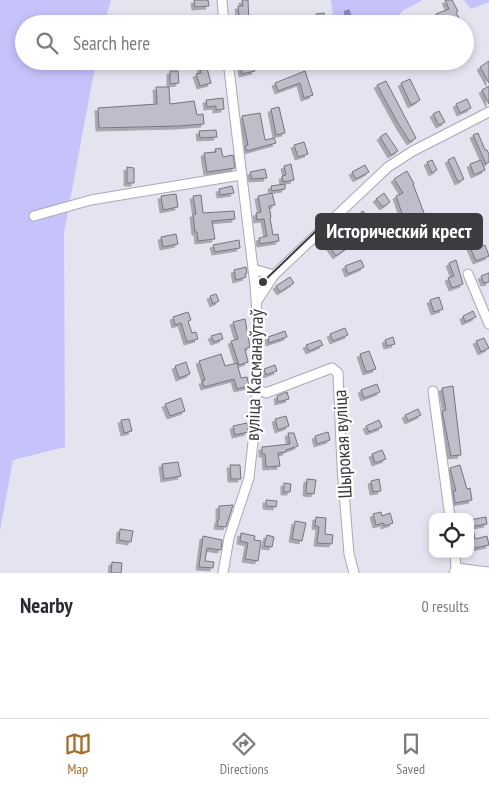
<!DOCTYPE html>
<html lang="en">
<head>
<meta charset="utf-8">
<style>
	body { margin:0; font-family:"PT Sans Narrow",sans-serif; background:#f7f7f7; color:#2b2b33 }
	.controls { position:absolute; right:15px; bottom:15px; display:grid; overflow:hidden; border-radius:10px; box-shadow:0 2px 8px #0003 }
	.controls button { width:45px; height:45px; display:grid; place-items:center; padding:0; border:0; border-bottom:1px solid #e1e1e2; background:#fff; color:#2b2b33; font:25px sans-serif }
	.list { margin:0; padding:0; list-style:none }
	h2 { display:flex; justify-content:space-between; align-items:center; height:65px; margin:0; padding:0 20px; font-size:21px }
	h2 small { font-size:16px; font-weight:400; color:#7c7c81 }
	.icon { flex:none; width:28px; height:28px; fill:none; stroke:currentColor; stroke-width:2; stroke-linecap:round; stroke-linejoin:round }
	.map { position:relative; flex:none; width:489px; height:573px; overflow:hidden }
	.search { position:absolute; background:#fff; box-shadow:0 2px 8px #0003; left:15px; right:15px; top:15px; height:55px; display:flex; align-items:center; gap:12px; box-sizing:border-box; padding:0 18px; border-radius:28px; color:#7c7c81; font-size:19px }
	.sheet { height:145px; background:#fff }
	nav { display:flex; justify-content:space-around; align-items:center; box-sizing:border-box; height:70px; border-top:1px solid #e1e1e2; background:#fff; font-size:14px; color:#7c7c81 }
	nav a { display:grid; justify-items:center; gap:2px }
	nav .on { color:#a76d2c }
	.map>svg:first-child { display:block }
</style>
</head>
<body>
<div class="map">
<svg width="489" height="573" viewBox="0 0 489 573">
	<defs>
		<filter id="shadow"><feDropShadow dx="-3" dy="3" stdDeviation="0" flood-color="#0004"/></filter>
	</defs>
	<rect width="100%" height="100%" fill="#e4e4f0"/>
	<g fill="#c5c3fa">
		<polygon points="0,0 111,0 104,24 24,24 24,61 96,61 64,233 65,447 13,460 0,531"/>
		<polygon points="331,0 423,0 402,11 394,24 334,24"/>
		<polygon points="464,0 489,0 489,2 471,9"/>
	</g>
	<polygon fill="#8987be" points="349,9 354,20 354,24 343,24 344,11"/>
	<g fill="#bebeca" stroke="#747480" filter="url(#shadow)">
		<polygon points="194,0 208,0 209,6 195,7"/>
		<polygon points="242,0 248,0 249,24 240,24 238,6 243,6"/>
		<polygon points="445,0 452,0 458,11 456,12 462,24 446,24 444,19 439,21 436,14 449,9"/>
		<polygon points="324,13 325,24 318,24 316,14"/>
		<polygon points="200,61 205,61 211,83 200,86 196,74 201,73"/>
		<polygon points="245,61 252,61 255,71 242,74 240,62"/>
		<polygon points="489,61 489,83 480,67"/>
		<polygon points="170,71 178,71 179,83 170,84"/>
		<polygon points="305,71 313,95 304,98 300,83 278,91 275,83"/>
		<polygon points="410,79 420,100 411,105 401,83"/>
		<polygon points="386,81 416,138 410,142 399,125 377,85"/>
		<polygon points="489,86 489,104 482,90"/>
		<polygon points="156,87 169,87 170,104 194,101 197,115 203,114 204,124 179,126 99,128 98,108 157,104"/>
		<polygon points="223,98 224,109 216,110 216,106 207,107 206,100"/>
		<polygon points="467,99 471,108 460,113 456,104"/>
		<polygon points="279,107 285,133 276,135 271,109"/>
		<polygon points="439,111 445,122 439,125 433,114"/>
		<polygon points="260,113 265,140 274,138 276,143 247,151 245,146 248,145 242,116"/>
		<polygon points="216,130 217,137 200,138 199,131"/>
		<polygon points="386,133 398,151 391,155 380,137"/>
		<polygon points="478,133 485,150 487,150 489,154 489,162 486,164 473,135"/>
		<polygon points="304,142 308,154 298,157 294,145"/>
		<polygon points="221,148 223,157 233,155 235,168 207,172 204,153 216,152 215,149"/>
		<polygon points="454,157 464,179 458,182 448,160"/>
		<polygon points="432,160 437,170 432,173 427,162"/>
		<polygon points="481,160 485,170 474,175 470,164"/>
		<polygon points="291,164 294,180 283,182 282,176 286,175 284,166"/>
		<polygon points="365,165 369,172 356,179 352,172"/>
		<polygon points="127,167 134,168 134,183 127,183"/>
		<polygon points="265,169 267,178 252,179 250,172"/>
		<polygon points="407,171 414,184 413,184 429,226 409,234 396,196 403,193 394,179"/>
		<polygon points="285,184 285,189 272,191 271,186"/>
		<polygon points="232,186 234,193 220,195 219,189"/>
		<polygon points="272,193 275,205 269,206 271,217 270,218 273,235 278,234 279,241 260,244 259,238 267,236 264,219 257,220 256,213 261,212 258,196"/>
		<polygon points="384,193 390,202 383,207 376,199"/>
		<polygon points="176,194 178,207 163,210 161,196"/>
		<polygon points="201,195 203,213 234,211 235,219 212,221 215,239 198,241 197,232 195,232 193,214 196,214 193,196"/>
		<polygon points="363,211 371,223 366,226 358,215"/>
		<polygon points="176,234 178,244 163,247 161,237"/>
		<polygon points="348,235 354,243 336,256 329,246 340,238 341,240"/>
		<polygon points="239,240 240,248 215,252 213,245"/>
		<polygon points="480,243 481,247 485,245 489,256 476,261 470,247"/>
		<polygon points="361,260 364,267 348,274 345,266"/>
		<polygon points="456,260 463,284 452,288 448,278 454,276 449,263"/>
		<polygon points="246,267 247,273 245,274 246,277 236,280 234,270"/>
		<polygon points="489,273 489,282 484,283 481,276"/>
		<polygon points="290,277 294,283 280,292 276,286"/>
		<polygon points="216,294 219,301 213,304 210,296"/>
		<polygon points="439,297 443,309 434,312 430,300"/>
		<polygon points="473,311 476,317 465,322 463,316"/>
		<polygon points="188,312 191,320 188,321 192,333 196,332 198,339 187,342 181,323 175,325 173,317"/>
		<polygon points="245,319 250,347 245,349 248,362 239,365 231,341 238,339 233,322"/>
		<polygon points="345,328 348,335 333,341 330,334"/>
		<polygon points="285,331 287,337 269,343 268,337"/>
		<polygon points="221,333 223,339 214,342 211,336"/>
		<polygon points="393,337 395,344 387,346 385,340"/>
		<polygon points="484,338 489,348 481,352 476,341"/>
		<polygon points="320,340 323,345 309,351 306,345"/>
		<polygon points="369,351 376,369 366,372 360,354"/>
		<polygon points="221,354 225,366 237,363 241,378 247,377 249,386 237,389 234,379 204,387 202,381 205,380 199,361"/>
		<polygon points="186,362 190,374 179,378 175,366"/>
		<polygon points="275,365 277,371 266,375 264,369"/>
		<polygon points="377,384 380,392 364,398 361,390"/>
		<polygon points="453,386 461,455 451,456 442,411 446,410 442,388"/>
		<polygon points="287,392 289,399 278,402 277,396"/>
		<polygon points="181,398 185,411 170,416 165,404"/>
		<polygon points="418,409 421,415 408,421 405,415"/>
		<polygon points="286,416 289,426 278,430 275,419"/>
		<polygon points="129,419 132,431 124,433 121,420"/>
		<polygon points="379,420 382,427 369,432 366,426"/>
		<polygon points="247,423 248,432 235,435 233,426"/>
		<polygon points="328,432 330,440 317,444 315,436"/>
		<polygon points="288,433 294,433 298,446 286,450 286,452 278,453 280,466 266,467 265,454 262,454 262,447 290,444"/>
		<polygon points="382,450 386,459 375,463 372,454"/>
		<polygon points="178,462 181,476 164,479 162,464"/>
		<polygon points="230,465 240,465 241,479 231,479"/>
		<polygon points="460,465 467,489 470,488 472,500 455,503 453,491 456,491 450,468"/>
		<polygon points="307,479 316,480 314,494 306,493"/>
		<polygon points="379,479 381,491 373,492 371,481"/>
		<polygon points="284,483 291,484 290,492 284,492"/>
		<polygon points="266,500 277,501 276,507 266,506"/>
		<polygon points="233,505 226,527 217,526 218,520 219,520 219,506"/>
		<polygon points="381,512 382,516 390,513 393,523 384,526 384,523 376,525 373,514"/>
		<polygon points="316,517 326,518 325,534 333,535 332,544 317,543 319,527 315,526"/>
		<polygon points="486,517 487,524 470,527 470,520"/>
		<polygon points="295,521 306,523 302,541 292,539"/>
		<polygon points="470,528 473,528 475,539 487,536 489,545 470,549"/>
		<polygon points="120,529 133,531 131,542 119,540"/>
		<polygon points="241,533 255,536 254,540 261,541 258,561 245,559 248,543 240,541"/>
		<polygon points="267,535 274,537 272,547 264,546"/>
		<polygon points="203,536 222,540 221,550 207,548 205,561 214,562 213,568 199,567"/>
		<polygon points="112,562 122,563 121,573 111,573"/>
	</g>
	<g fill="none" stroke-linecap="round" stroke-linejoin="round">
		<g stroke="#a9a9b5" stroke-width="11">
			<g id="street">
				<polyline points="222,0 224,24"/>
				<polyline points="34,216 91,200 241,175"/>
				<polyline points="253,269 274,275"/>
				<polyline points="468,274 489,324"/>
				<polyline points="257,301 274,275 388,167 413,151 489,112"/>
				<polyline points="257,389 266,393 332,368 338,373 342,467 349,554 354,573"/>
				<polyline points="433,391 450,517"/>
				<polyline points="456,568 489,572"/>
				<polyline points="223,573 229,538 249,478 256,415 258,329 255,285 228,61"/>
				<polyline points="454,573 456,568 455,554"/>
			</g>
		</g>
		<use href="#street" stroke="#fff" stroke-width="9"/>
	</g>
	<g text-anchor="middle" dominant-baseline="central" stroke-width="4.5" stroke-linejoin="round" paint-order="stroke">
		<g font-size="19" fill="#3b3b40" stroke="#fff">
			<text transform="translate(254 375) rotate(-88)">вуліца Касманаўтаў</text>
			<text transform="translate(342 444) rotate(-93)">Шырокая вуліца</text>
		</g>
	</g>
	<path fill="none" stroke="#3b3b40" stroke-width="2" d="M263 282L316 231"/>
	<circle fill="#3b3b40" stroke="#fff" stroke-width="2" cx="263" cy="282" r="5"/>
	<rect fill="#3b3b40" stroke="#3b3b40" stroke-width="2" x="316" y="214" width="166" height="35" rx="5"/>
	<g font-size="20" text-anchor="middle" font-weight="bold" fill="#fff">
		<text x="399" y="238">Исторический крест</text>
	</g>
</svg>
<div class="controls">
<button><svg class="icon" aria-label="locate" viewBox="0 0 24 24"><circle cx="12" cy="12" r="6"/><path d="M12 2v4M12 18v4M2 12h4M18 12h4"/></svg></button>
</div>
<div class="search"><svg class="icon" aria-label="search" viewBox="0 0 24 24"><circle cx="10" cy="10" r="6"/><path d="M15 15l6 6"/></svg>Search here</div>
</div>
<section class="sheet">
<h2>Nearby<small>0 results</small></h2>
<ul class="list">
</ul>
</section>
<nav>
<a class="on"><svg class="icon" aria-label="map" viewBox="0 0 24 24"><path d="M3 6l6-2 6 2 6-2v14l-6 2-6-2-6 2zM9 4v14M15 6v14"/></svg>Map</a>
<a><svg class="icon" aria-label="directions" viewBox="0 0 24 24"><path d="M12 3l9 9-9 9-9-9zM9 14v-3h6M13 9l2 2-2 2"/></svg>Directions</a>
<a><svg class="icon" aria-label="saved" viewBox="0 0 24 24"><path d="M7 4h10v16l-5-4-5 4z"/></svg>Saved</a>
</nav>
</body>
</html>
